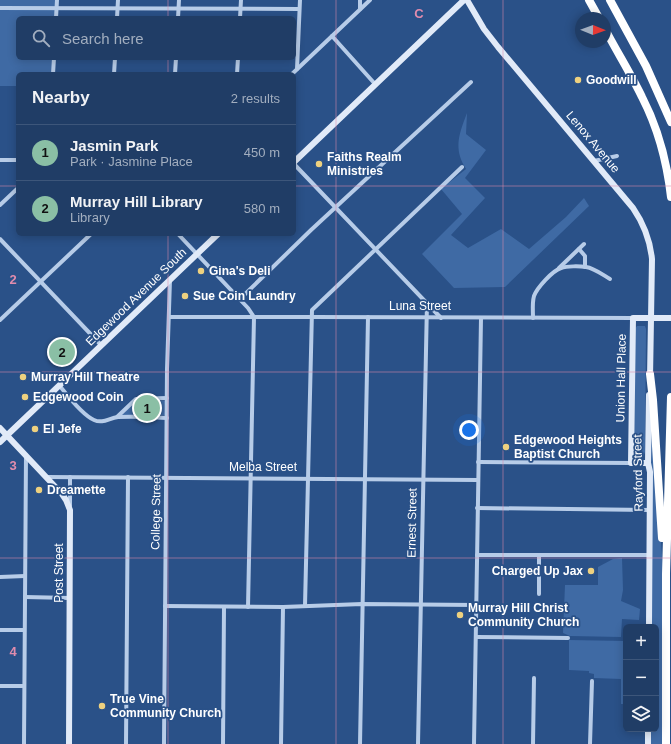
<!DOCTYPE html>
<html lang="en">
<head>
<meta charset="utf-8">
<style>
	body { margin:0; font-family:Arial,sans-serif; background:#28446c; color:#f1f3f6 }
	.controls { position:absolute; right:12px; bottom:12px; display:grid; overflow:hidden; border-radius:6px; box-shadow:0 2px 10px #0003 }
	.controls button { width:36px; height:36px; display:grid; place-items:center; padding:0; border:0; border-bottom:1px solid #3d567a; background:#203d66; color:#f1f3f6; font:20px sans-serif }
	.compass { position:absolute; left:575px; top:12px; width:36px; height:36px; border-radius:50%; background:#203d66; box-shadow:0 2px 10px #0003; rotate:91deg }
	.you { position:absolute; left:469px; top:430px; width:14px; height:14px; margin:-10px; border:3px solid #fff; border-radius:50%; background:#1a73e8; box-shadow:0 0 0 6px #1a73e833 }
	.badge { display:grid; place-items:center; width:26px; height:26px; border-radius:50%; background:#8abfa5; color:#111; font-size:13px; font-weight:700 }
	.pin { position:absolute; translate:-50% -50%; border:2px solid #fff; box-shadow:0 1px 4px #0006 }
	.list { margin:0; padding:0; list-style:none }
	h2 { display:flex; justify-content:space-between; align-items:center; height:52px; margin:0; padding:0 16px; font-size:17px }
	h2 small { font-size:13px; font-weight:400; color:#a2aebf }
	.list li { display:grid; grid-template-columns:26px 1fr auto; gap:12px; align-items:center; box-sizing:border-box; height:56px; padding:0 16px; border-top:1px solid #3d567a }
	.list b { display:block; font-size:15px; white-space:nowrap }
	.list p { margin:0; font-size:13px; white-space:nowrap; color:#a2aebf }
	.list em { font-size:13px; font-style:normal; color:#a2aebf }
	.icon { flex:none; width:22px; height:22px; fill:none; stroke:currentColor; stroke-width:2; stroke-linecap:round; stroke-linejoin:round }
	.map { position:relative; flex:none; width:671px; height:744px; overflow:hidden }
	.search { position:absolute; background:#203d66; box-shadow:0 2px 10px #0003; left:16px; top:16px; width:280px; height:44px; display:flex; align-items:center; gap:10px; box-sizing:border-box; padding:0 14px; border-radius:6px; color:#a2aebf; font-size:15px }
	.panel { position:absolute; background:#203d66; box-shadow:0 2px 10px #0003; left:16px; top:72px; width:280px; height:164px; border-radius:6px }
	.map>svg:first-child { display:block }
</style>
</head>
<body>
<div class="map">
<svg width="671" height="744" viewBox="0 0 671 744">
	<rect width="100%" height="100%" fill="#2a5188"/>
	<g fill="#3f6aa4">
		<polygon points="0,0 57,0 56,18 18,18 18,58 54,58 53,74 18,74 18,86 0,86"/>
		<path d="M467,113L466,134L486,150L465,178L485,198L451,235L468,248L501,229L529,249L566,217L584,198L589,206L505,287L454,288L422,254L462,214L441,189L466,169C453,149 459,134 467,113Z"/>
		<polygon points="637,326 645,326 646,329 645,452 643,457 640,459 635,457 634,454 635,329"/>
		<polygon points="136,401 165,401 165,415 122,415"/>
		<polygon points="651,426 657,492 664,580 664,744 650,744 650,729 656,729 656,627 652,627"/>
		<polygon points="622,558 623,590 621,601 640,609 639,620 622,619 621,637 570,636 563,633 565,585 598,585 598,567 613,559"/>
		<polygon points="569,640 626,641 626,704 621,704 621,679 594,678 594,674 589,673 589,671 569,670"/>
	</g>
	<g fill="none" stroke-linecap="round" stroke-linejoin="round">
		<g stroke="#b7cce8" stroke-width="4">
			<polyline points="0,8 299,9"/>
			<polyline points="360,9 360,0"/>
			<polyline points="56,18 57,0"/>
			<polyline points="117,18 118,0"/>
			<polyline points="178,18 179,0"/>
			<polyline points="240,18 241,0"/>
			<polyline points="332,36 375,84"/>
			<polyline points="297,69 300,0"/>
			<polyline points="53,74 54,58"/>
			<polyline points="114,74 115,58"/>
			<polyline points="175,74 176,58"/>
			<polyline points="237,74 238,58"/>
			<polyline points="292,74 370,0"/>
			<polyline points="0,160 18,160"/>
			<polyline points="594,161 617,156"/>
			<polyline points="294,164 441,318"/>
			<polyline points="0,205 18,188"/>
			<polyline points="178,234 248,308 254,317 248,607"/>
			<polyline points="0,239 101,345"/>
			<polyline points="579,249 585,256 585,267"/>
			<polyline points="559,268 584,244"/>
			<polyline points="240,299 311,230 471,82"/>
			<polyline points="169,317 311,317 633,318"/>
			<path d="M533,318C533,311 532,303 534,296C537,288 552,271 561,268C567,266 579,266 586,267C594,268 603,275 610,279"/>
			<polyline points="0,320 91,234"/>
			<path d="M59,385C67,395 82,415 94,420C103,424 109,418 118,417C134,416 151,417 167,418"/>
			<polyline points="117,417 136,399 167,398"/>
			<polyline points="478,462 631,463"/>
			<polyline points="47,477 478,480"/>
			<polyline points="70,506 70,477"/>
			<polyline points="477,508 649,510"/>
			<polyline points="477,555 649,555"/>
			<polyline points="539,555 539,594"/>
			<polyline points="0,577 25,576"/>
			<polyline points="25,597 70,598"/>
			<polyline points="165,606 283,607 362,604 476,605"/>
			<polyline points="305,606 312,310 462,167"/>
			<polyline points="0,630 24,630"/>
			<polyline points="476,637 568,638"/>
			<polyline points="0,686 24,686"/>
			<polyline points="24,744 26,455"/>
			<polyline points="126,744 128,477"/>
			<polyline points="164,744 167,369 170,280"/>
			<polyline points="223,744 224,607"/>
			<polyline points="281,744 283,607"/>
			<polyline points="360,744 368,317"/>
			<polyline points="418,744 427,302"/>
			<polyline points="474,744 481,318"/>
			<polyline points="533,744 534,678"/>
			<polyline points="590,744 592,681"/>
		</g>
		<g stroke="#e1eaf8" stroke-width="6">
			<path d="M467,0L484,29L498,47L633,208C644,224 650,240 652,259L650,378"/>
			<polyline points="294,162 464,0"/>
			<polyline points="0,428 62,494 66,500 70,510 69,744"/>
			<polyline points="0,442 218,234"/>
			<polyline points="648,463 631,463 633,318 671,318"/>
			<polyline points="649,627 650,472 648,463 649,395"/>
			<polyline points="648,744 648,729"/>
		</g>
		<g stroke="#fff" stroke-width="8">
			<polyline points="589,0 599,18"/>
			<polyline points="610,0 646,66 671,122"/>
			<path d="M605,29C617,52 631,74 642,97C658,128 667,162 671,197"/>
			<polyline points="650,374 653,400 662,538"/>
			<polyline points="666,744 666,574 671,397"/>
		</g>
	</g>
	<path fill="none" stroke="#e08cad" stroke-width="1" stroke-opacity="0.55" d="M168,0V18M336,0V744M503,0V744M168,58V74M0,186H18M294,186H671M168,234V744M0,372H671M0,558H671"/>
	<g fill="#eed17f" stroke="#2a5188" stroke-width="1.5">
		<circle cx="578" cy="80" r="4"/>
		<circle cx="319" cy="164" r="4"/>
		<circle cx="201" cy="271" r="4"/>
		<circle cx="185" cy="296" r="4"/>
		<circle cx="23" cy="377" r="4"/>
		<circle cx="25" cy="397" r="4"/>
		<circle cx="35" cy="429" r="4"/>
		<circle cx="506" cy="447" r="4"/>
		<circle cx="39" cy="490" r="4"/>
		<circle cx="591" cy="571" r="4"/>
		<circle cx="460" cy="615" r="4"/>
		<circle cx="102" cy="706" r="4"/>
	</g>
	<g text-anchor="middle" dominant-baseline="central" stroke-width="3.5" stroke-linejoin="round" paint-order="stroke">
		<g font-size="12" font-weight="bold" fill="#fff" stroke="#2a5188" text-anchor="start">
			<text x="586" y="80">Goodwill</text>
			<text x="327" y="157">Faiths Realm<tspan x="327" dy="14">Ministries</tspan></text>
			<text x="209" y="271">Gina's Deli</text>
			<text x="193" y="296">Sue Coin Laundry</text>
			<text x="31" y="377">Murray Hill Theatre</text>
			<text x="33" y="397">Edgewood Coin</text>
			<text x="43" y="429">El Jefe</text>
			<text x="514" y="440">Edgewood Heights<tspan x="514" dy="14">Baptist Church</tspan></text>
			<text x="47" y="490">Dreamette</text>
			<text x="583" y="571" text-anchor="end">Charged Up Jax</text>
			<text x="468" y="608">Murray Hill Christ<tspan x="468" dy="14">Community Church</tspan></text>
			<text x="110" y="699">True Vine<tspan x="110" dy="14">Community Church</tspan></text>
		</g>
		<g font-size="12" fill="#fff" stroke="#2a5188">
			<text transform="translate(593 142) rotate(50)">Lenox Avenue</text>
			<text transform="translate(136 297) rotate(-44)">Edgewood Avenue South</text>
			<text x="420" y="306">Luna Street</text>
			<text transform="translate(621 378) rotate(-89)">Union Hall Place</text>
			<text x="263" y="467">Melba Street</text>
			<text transform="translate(638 473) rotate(-91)">Rayford Street</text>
			<text transform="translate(156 512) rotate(-89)">College Street</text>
			<text transform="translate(412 523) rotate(-89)">Ernest Street</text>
			<text transform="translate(59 573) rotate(-90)">Post Street</text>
		</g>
	</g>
	<g font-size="13" text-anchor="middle" font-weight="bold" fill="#e08cad" stroke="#2a5188" stroke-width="3.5" stroke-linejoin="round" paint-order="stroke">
		<text x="419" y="18">C</text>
		<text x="13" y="284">2</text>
		<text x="13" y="470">3</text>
		<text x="13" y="656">4</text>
	</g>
</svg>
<div class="controls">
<button>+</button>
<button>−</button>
<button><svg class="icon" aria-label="layers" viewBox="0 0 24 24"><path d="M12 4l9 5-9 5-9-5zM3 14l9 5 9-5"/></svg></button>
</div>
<svg class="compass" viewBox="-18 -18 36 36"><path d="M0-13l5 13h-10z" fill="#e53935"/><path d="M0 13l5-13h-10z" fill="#a2aebf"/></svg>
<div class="you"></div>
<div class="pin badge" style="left:147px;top:408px">1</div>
<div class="pin badge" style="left:62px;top:352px">2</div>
<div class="search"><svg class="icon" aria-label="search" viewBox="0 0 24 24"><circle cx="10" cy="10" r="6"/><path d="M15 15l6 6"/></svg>Search here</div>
<section class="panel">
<h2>Nearby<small>2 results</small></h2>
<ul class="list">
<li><span class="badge">1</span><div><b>Jasmin Park</b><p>Park · Jasmine Place</p></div><em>450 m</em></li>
<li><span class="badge">2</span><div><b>Murray Hill Library</b><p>Library</p></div><em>580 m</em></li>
</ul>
</section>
</div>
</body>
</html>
